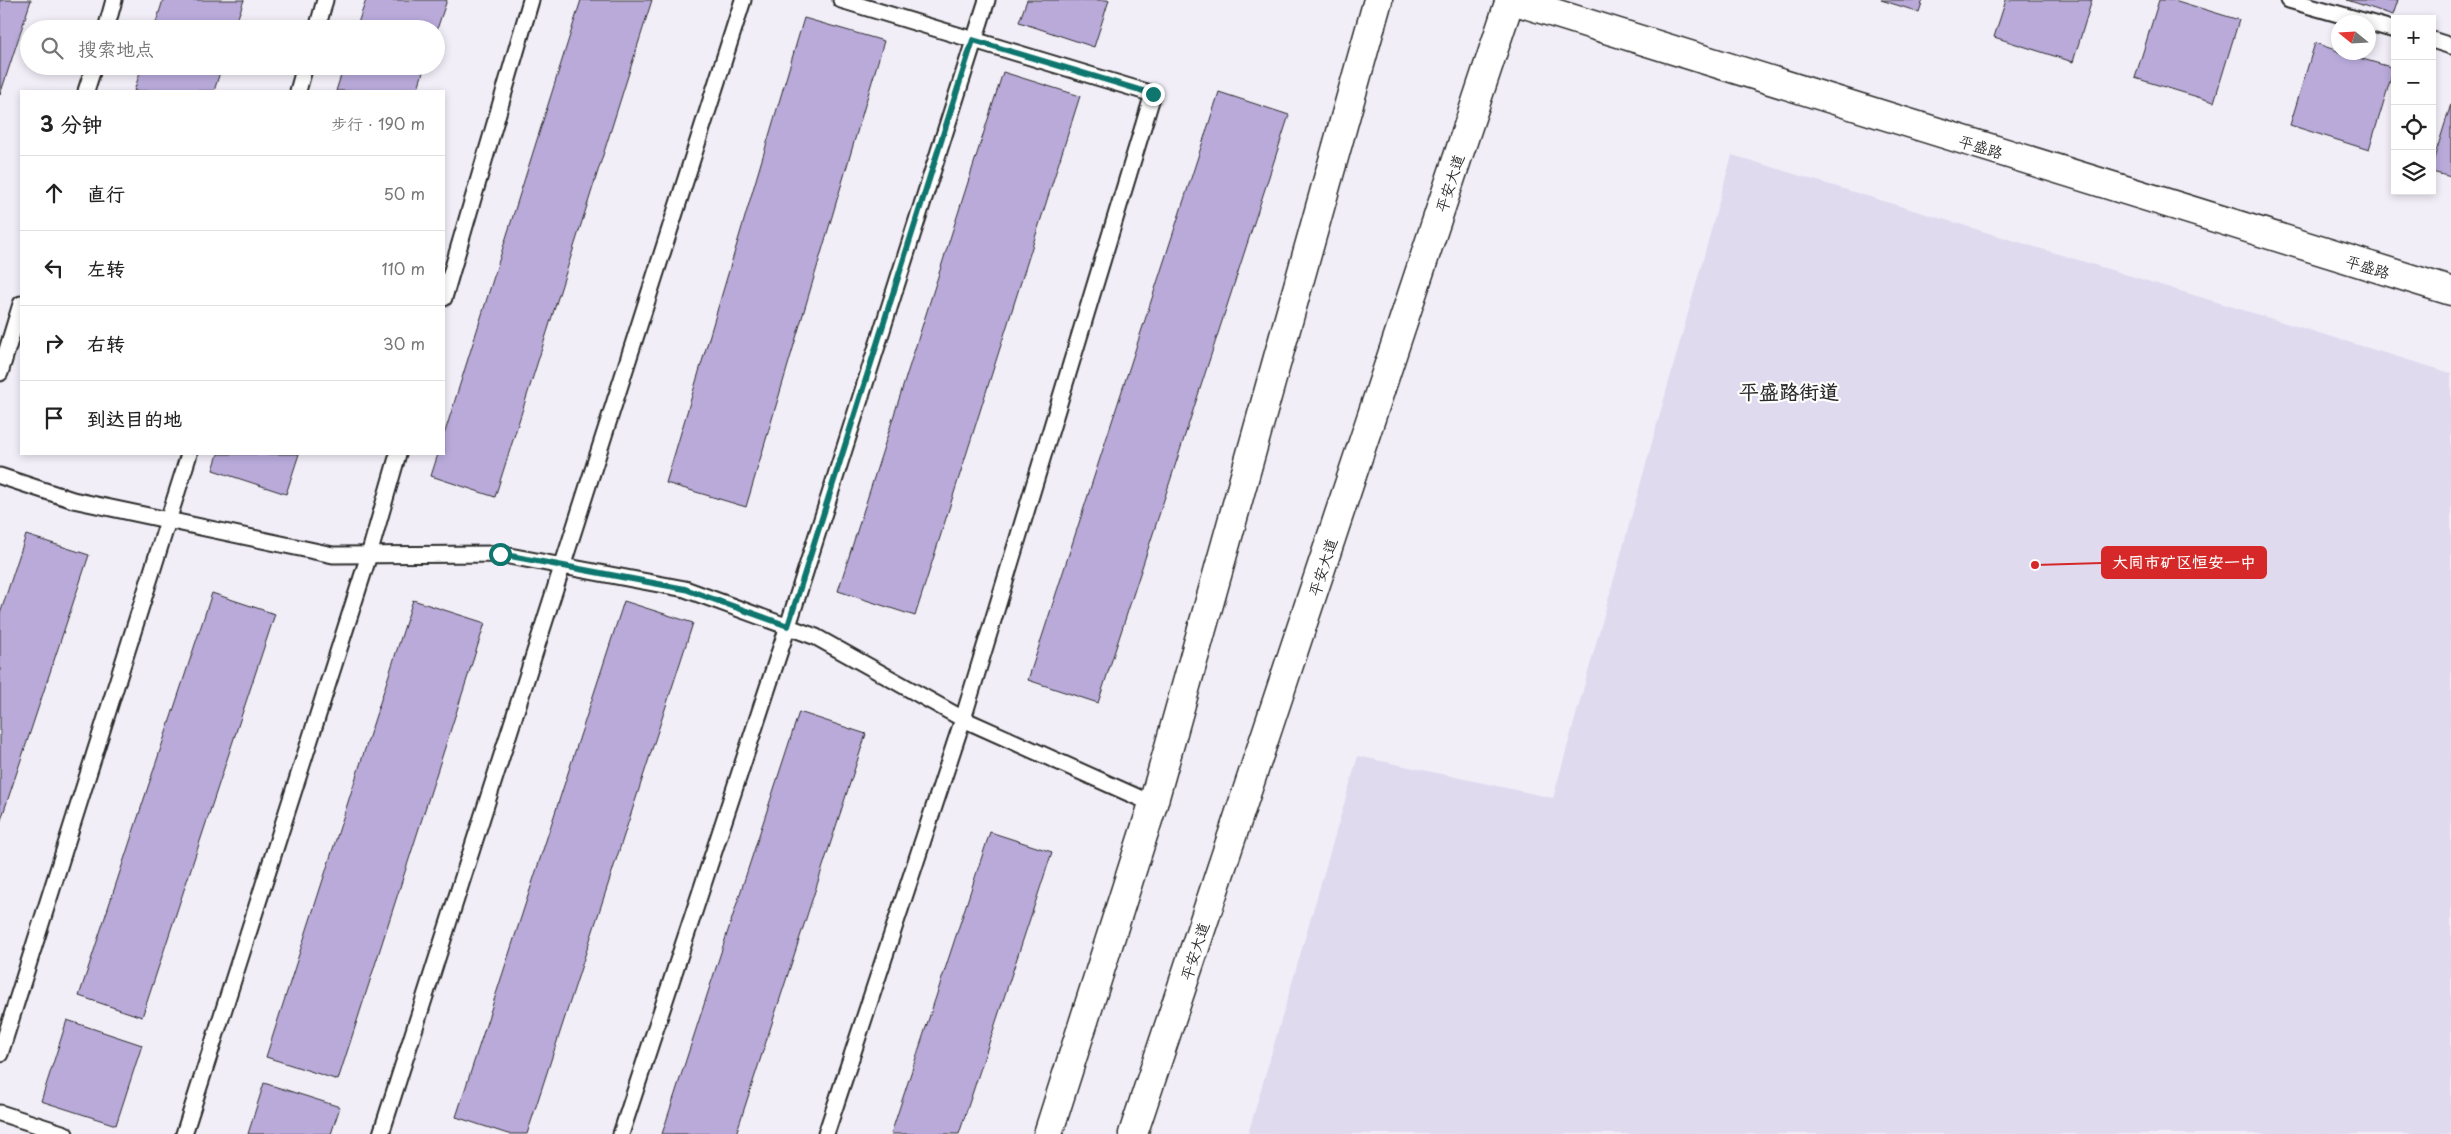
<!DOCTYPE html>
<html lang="zh">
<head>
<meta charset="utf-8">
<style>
	body { margin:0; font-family:"Playpen Sans","LXGW WenKai TC",sans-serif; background:#f2f2f2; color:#222 }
	.controls { position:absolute; right:15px; top:15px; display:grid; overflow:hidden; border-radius:0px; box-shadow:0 2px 8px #0003 }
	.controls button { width:45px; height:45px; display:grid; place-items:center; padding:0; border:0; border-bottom:1px solid #e0e0e0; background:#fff; color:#222; font:25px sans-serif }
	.compass { position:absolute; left:2331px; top:15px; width:45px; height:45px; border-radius:50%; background:#fff; box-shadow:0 2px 8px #0003; rotate:288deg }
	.stop { position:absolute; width:15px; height:15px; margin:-11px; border:4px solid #0f766e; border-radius:50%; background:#fff }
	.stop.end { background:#0f766e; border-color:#fff; box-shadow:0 1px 5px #0008 }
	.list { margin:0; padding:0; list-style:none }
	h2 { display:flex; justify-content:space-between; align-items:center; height:65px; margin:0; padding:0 20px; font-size:21px }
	h2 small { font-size:16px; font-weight:400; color:#767676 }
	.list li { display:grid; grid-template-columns:32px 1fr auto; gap:15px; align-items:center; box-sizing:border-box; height:75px; padding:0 20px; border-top:1px solid #e0e0e0 }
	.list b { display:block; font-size:19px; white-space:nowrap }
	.list em { font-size:16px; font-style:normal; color:#767676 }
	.icon { flex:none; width:28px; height:28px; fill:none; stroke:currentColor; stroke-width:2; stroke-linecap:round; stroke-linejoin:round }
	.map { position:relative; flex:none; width:2451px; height:1134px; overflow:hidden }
	.search { position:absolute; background:#fff; box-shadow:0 2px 8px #0003; left:20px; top:20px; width:425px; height:55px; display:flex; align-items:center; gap:12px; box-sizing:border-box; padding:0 18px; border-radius:28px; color:#767676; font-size:19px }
	.panel { position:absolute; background:#fff; box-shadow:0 2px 8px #0003; left:20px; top:90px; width:425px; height:365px; border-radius:0px }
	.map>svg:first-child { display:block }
</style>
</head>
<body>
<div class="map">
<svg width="2451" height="1134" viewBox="0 0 2451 1134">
	<rect width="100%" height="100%" fill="#f1eef8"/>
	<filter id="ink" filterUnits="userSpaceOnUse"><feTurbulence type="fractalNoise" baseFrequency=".02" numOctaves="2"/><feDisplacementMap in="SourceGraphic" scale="10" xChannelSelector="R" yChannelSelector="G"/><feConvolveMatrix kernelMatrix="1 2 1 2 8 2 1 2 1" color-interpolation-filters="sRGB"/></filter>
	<g filter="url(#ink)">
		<polygon fill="#e0daef" points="1732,155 2451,373 2451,1134 1248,1134 1358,756 1553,798"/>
		<g fill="#b9aada" stroke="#2b2b2b">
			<polygon points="0,0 31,0 0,95"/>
			<polygon points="163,0 244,0 234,29 154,29"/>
			<polygon points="366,0 447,0 436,32 436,29 356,29"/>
			<polygon points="581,0 652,0 495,497 431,476 438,454 444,454 444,435"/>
			<polygon points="1027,0 1109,0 1094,47 1019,22"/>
			<polygon points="1881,0 1923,0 1919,12"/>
			<polygon points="2006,0 2092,0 2073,62 1994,37"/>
			<polygon points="2159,0 2174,0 2239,20 2214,102 2135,78"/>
			<polygon points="2347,0 2398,0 2393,15"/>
			<polygon points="804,18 884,41 746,507 666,483"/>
			<polygon points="2315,43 2338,51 2338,52 2394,68 2369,150 2290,125"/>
			<polygon points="142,66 222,66 214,91 134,91"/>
			<polygon points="344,66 425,66 417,91 336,91"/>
			<polygon points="1003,72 1080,96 915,616 838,591"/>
			<polygon points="1219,92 1289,115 1098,703 1028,680"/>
			<polygon points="2451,104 2451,177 2432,172 2432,165"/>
			<polygon points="218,454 299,454 286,494 213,470"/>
			<polygon points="26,535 89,555 0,823 0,614"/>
			<polygon points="212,593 275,614 142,1017 79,996"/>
			<polygon points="413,600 485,623 338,1080 266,1057"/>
			<polygon points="624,601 693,623 527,1134 508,1134 456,1117"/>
			<polygon points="799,712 866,734 736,1134 662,1134"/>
			<polygon points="990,832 1052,852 959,1134 891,1134"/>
			<polygon points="67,1020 142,1045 116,1125 41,1101"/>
			<polygon points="264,1083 340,1107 331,1134 248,1134"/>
		</g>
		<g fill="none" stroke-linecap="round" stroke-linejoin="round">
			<g stroke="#2b2b2b" stroke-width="19">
				<g id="lane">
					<polyline points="2289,0 2395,30"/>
					<polyline points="106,29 114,0"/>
					<polyline points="317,29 325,0"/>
					<polyline points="2432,40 2451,46"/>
					<polyline points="86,91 94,66"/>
					<polyline points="298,91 305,66"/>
					<polyline points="444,298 531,0"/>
					<polyline points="0,373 21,304"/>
					<polyline points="0,476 73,500 333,555 499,554 685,589 816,637 963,719 1153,804"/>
					<polyline points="0,1054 189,454"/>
					<polyline points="0,1113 65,1134"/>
					<polyline points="184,1134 369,555 398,454"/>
					<polyline points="381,1134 743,0"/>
					<polyline points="621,1134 788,626 987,0"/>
					<polyline points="826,1134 963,719 1153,94 841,0"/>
				</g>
			</g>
			<g stroke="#2b2b2b" stroke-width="31">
				<polyline id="street" points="1512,0 2451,291"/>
			</g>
			<g stroke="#2b2b2b" stroke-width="31">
				<g id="primary">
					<polyline points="1048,1134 1153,804 1378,0"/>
					<polyline points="1133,1134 1510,0"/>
				</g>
			</g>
			<use href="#lane" stroke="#fff" stroke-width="15"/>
			<use href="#street" stroke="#fff" stroke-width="28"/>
			<use href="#primary" stroke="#fff" stroke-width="28"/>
		</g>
	</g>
	<g fill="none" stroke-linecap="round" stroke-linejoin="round" filter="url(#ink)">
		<polyline stroke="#0f766e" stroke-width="6" points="500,554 685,589 788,626 973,40 1153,94"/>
	</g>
	<g text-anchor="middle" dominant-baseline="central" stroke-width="4.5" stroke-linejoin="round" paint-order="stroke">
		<g font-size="15" fill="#2b2b2b" stroke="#fff">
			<text transform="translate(1981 146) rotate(17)">平盛路</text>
			<text transform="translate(1449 183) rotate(-72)">平安大道</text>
			<text transform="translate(2368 266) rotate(17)">平盛路</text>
			<text transform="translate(1322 567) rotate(-72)">平安大道</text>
			<text transform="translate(1194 951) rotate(-72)">平安大道</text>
		</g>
		<g font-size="20" font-weight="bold" fill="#2b2b2b" stroke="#fff">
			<text x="1789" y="391">平盛路街道</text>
		</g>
	</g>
	<path fill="none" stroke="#d62828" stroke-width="2" d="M2035 565L2102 563"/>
	<circle fill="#d62828" stroke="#fff" stroke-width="2" cx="2035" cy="565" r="5"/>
	<rect fill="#d62828" stroke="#d62828" stroke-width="2" x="2102" y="547" width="164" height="31" rx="5"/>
	<g font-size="16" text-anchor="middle" font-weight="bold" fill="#fff">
		<text x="2184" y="568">大同市矿区恒安一中</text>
	</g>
</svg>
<div class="controls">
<button>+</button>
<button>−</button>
<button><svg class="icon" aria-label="locate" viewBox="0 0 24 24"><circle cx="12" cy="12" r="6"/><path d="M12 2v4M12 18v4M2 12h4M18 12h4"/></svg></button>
<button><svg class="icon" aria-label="layers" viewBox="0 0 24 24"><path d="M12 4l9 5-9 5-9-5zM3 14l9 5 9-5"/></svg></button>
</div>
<svg class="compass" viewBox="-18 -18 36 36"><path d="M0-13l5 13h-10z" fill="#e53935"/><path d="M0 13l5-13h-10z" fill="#767676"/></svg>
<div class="stop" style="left:500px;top:554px"></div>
<div class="stop end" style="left:1153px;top:94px"></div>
<div class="search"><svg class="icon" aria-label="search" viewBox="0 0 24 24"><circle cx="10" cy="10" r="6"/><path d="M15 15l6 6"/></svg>搜索地点</div>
<section class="panel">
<h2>3 分钟<small>步行 · 190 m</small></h2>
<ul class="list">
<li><svg class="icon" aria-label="ahead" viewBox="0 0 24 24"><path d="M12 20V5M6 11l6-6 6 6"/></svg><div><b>直行</b></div><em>50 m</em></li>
<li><svg class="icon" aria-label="left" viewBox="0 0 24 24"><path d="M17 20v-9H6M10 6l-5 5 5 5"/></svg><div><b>左转</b></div><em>110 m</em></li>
<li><svg class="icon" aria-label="right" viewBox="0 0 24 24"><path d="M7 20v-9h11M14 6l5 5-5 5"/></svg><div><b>右转</b></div><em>30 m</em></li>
<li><svg class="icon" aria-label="arrive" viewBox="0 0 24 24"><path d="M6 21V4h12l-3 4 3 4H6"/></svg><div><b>到达目的地</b></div></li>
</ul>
</section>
</div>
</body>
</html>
